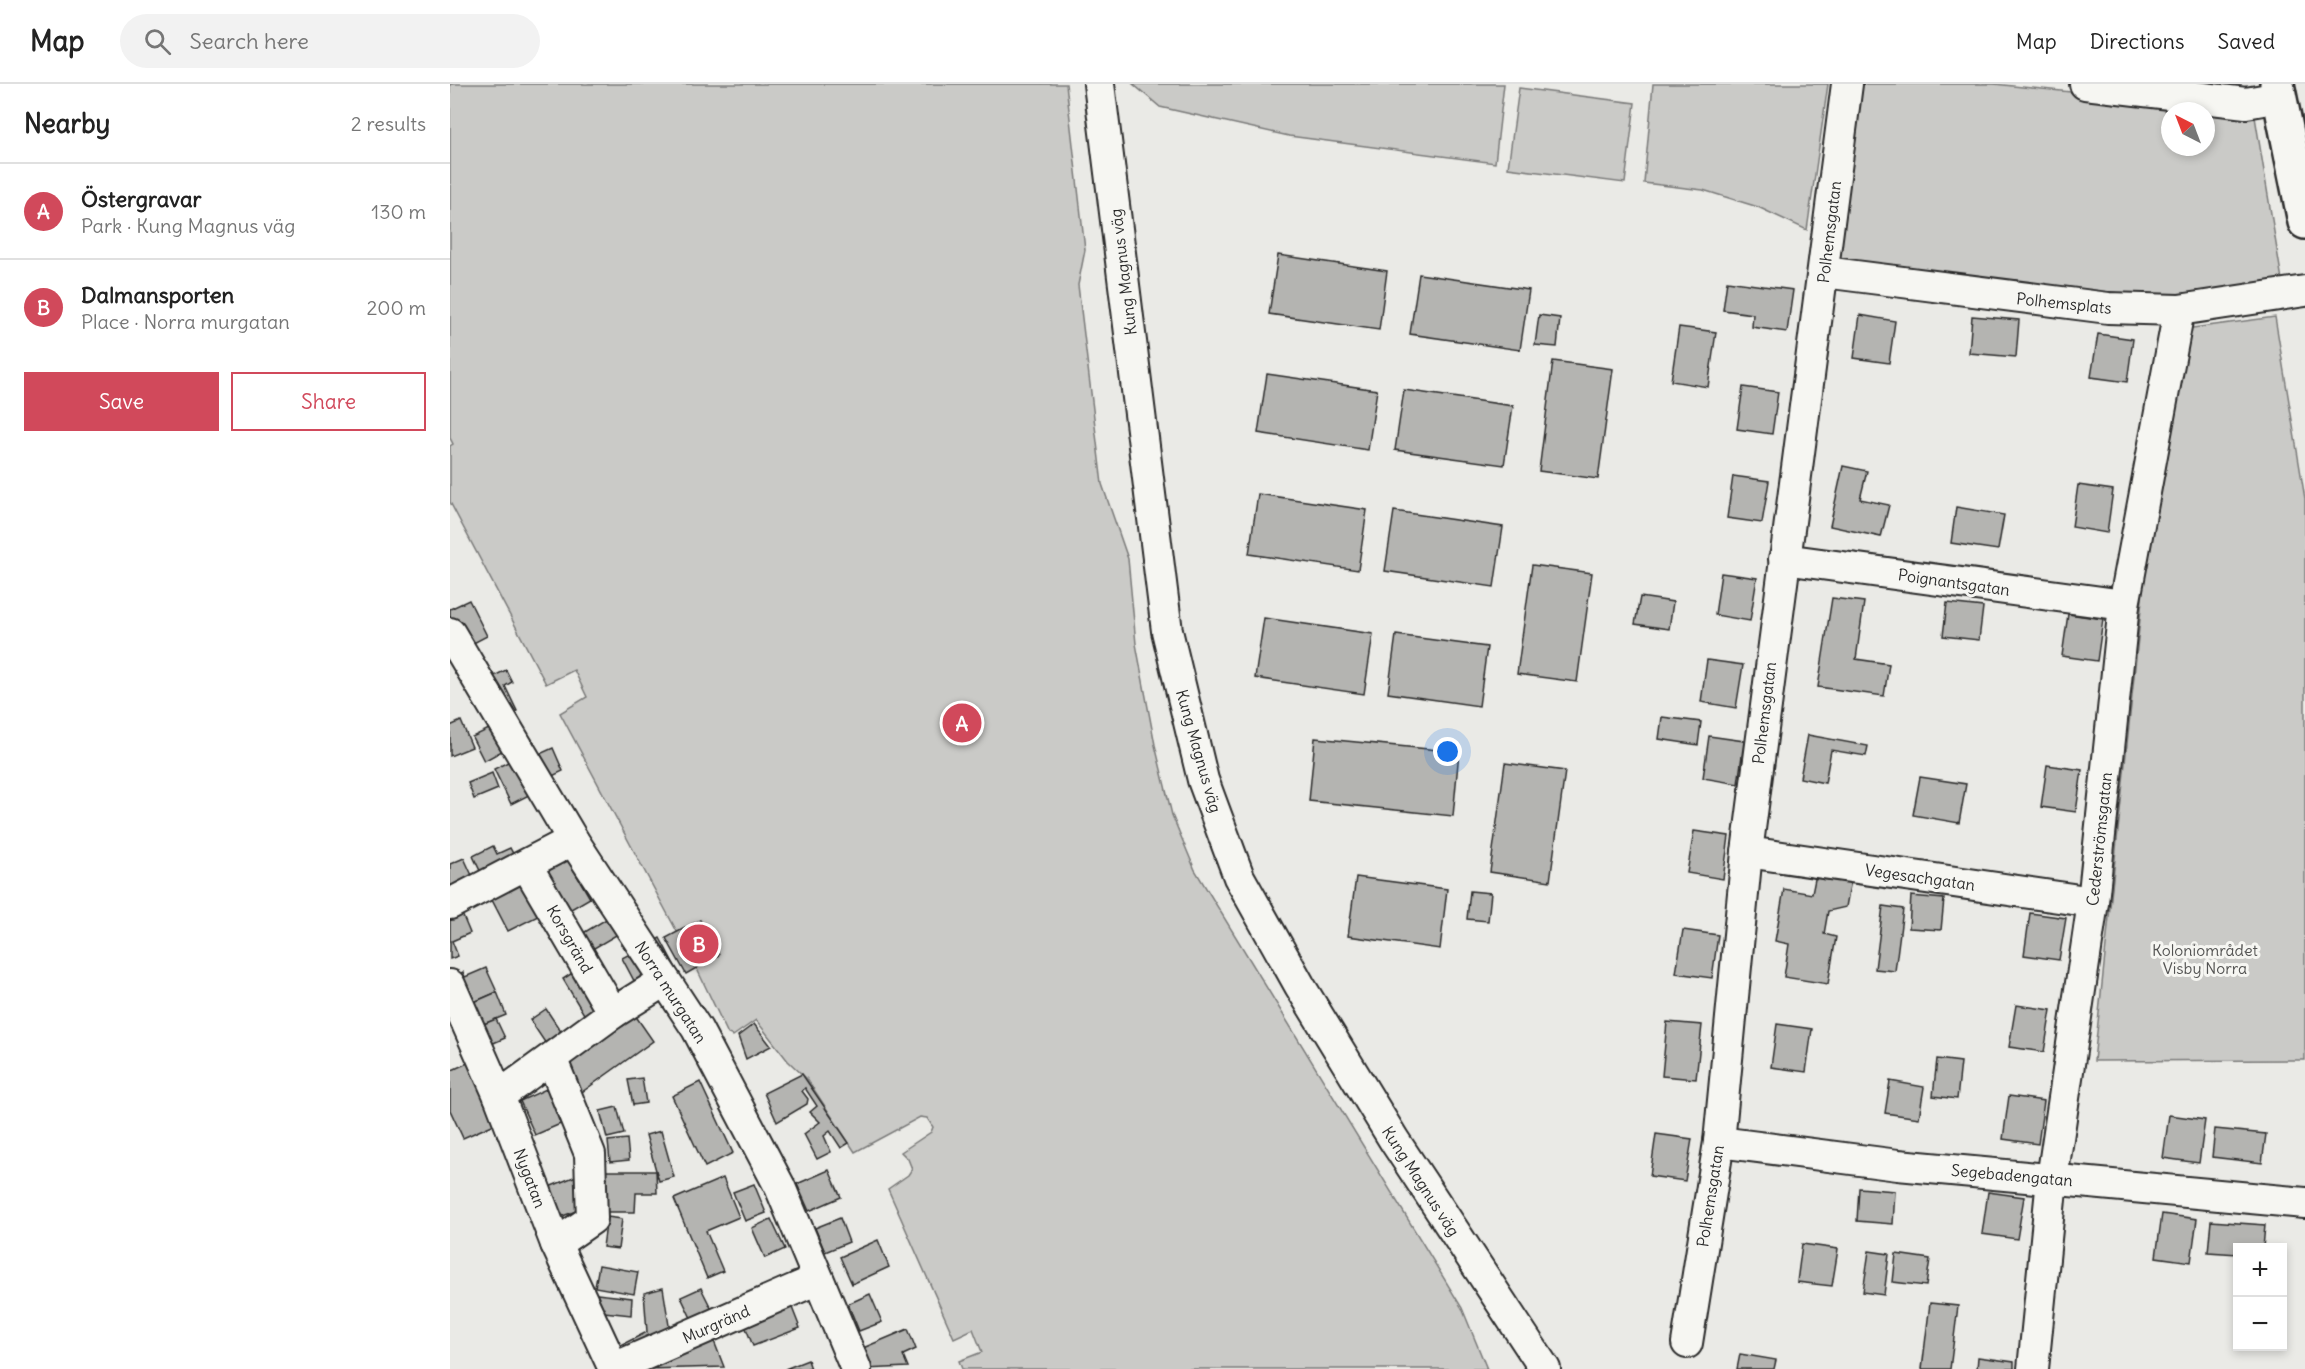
<!DOCTYPE html>
<html lang="en">
<head>
<meta charset="utf-8">
<style>
	body { margin:0; font-family:Delius,sans-serif; background:#f2f2f2; color:#222 }
	.controls { position:absolute; right:18px; bottom:18px; display:grid; overflow:hidden; border-radius:0px; box-shadow:0 3px 9px #0003 }
	.controls button { width:54px; height:54px; display:grid; place-items:center; padding:0; border:0; border-bottom:2px solid #e0e0e0; background:#fff; color:#222; font:30px sans-serif }
	.compass { position:absolute; left:1711px; top:18px; width:54px; height:54px; border-radius:50%; background:#fff; box-shadow:0 3px 9px #0003; rotate:318deg }
	.you { position:absolute; left:998px; top:668px; width:21px; height:21px; margin:-15px; border:4px solid #fff; border-radius:50%; background:#1a73e8; box-shadow:0 0 0 9px #1a73e833 }
	.badge { display:grid; place-items:center; width:39px; height:39px; border-radius:50%; background:#d1495b; color:#fff; font-size:20px; font-weight:700 }
	.pin { position:absolute; translate:-50% -50%; border:3px solid #fff; box-shadow:0 2px 6px #0006 }
	.list { margin:0; padding:0; list-style:none }
	h2 { display:flex; justify-content:space-between; align-items:center; height:78px; margin:0; padding:0 24px; font-size:26px }
	h2 small { font-size:20px; font-weight:400; color:#767676 }
	.list li { display:grid; grid-template-columns:39px 1fr auto; gap:18px; align-items:center; box-sizing:border-box; height:96px; padding:0 24px; border-top:2px solid #e0e0e0 }
	.list b { display:block; font-size:22px; white-space:nowrap }
	.list p { margin:0; font-size:20px; white-space:nowrap; color:#767676 }
	.list em { font-size:20px; font-style:normal; color:#767676 }
	.actions { display:flex; gap:12px; padding:18px 24px }
	.actions a { flex:1; padding:14px 0; border:2px solid #d1495b; border-radius:0px; text-align:center; font-size:21px; color:#d1495b }
	.actions .main { background:#d1495b; color:#fff }
	.icon { flex:none; width:33px; height:33px; fill:none; stroke:currentColor; stroke-width:2; stroke-linecap:round; stroke-linejoin:round }
	.map { position:relative; flex:none; width:1855px; height:1285px; overflow:hidden }
	header { display:flex; align-items:center; gap:36px; box-sizing:border-box; height:84px; padding:0 30px; background:#fff; border-bottom:2px solid #e0e0e0 }
	header strong { font-size:28px }
	nav { display:flex; gap:33px; margin-inline-start:auto; font-size:21px }
	.search { width:420px; height:54px; background:#f2f2f2; display:flex; align-items:center; gap:15px; box-sizing:border-box; padding:0 21px; border-radius:33px; color:#767676; font-size:22px }
	main { display:flex }
	aside { flex:1; background:#fff }
	.map>svg:first-child { display:block }
</style>
</head>
<body>
<header>
<strong>Map</strong>
<div class="search"><svg class="icon" aria-label="search" viewBox="0 0 24 24"><circle cx="10" cy="10" r="6"/><path d="M15 15l6 6"/></svg>Search here</div>
<nav><a>Map</a><a>Directions</a><a>Saved</a></nav>
</header>
<main>
<aside>
<h2>Nearby<small>2 results</small></h2>
<ul class="list">
<li><span class="badge">A</span><div><b>Östergravar</b><p>Park · Kung Magnus väg</p></div><em>130 m</em></li>
<li><span class="badge">B</span><div><b>Dalmansporten</b><p>Place · Norra murgatan</p></div><em>200 m</em></li>
</ul>
<div class="actions"><a class="main">Save</a><a>Share</a></div>
</aside>
<div class="map">
<svg width="1855" height="1285" viewBox="0 0 1855 1285">
	<rect width="100%" height="100%" fill="#eaeae6"/>
	<filter id="ink" filterUnits="userSpaceOnUse"><feTurbulence type="fractalNoise" baseFrequency=".0167" numOctaves="2"/><feDisplacementMap in="SourceGraphic" scale="12" xChannelSelector="R" yChannelSelector="G"/><feConvolveMatrix kernelMatrix="1 2 1 2 8 2 1 2 1" color-interpolation-filters="sRGB"/></filter>
	<g filter="url(#ink)">
		<g fill="#cacac7" stroke="#7a7a79" stroke-width="1.5" fill-rule="evenodd">
			<polygon points="0,0 616,0 635,166 628,201 652,400 678,475 686,560 705,661 722,731 745,786 1012,1224 1037,1285 512,1285 509,1277 532,1268 523,1245 504,1254 438,1105 458,1091 462,1085 458,1075 451,1068 481,1048 483,1043 477,1034 470,1033 405,1068 357,995 338,977 306,936 283,952 278,950 247,885 110,629 137,613 124,586 96,600 0,418 0,362 3,360 0,354"/>
			<polygon points="683,0 1054,0 1045,79 839,52 710,23"/>
			<polygon points="1203,0 1378,0 1357,146 1308,123 1253,106 1194,99"/>
			<path d="M1409,0H1544L1804,27L1832,196L1710,218L1389,175ZM1720,27H1756V63H1720Z"/>
			<polygon points="1069,4 1185,19 1175,99 1058,84"/>
			<polygon points="1825,233 1855,415 1855,976 1644,977 1720,247"/>
		</g>
		<g fill="#b4b4b1" stroke="#2b2b2b" stroke-width="1.5">
			<polygon points="828,171 937,187 929,246 819,230"/>
			<polygon points="969,190 1079,206 1070,266 960,250"/>
			<polygon points="1277,197 1343,206 1337,248 1302,243 1303,230 1273,226"/>
			<polygon points="1089,231 1110,234 1107,263 1085,261"/>
			<polygon points="1410,231 1445,237 1439,279 1404,274"/>
			<polygon points="1522,232 1569,236 1566,273 1519,269"/>
			<polygon points="1229,243 1266,248 1258,303 1221,297"/>
			<polygon points="1648,250 1683,255 1677,298 1641,293"/>
			<polygon points="1103,277 1163,285 1148,395 1089,387"/>
			<polygon points="817,290 927,306 918,366 808,349"/>
			<polygon points="1293,303 1328,308 1322,350 1287,345"/>
			<polygon points="954,306 1063,322 1054,381 945,366"/>
			<polygon points="1393,382 1417,387 1410,415 1439,421 1431,453 1380,442"/>
			<polygon points="1283,392 1319,397 1312,439 1277,434"/>
			<polygon points="1628,401 1663,406 1657,449 1622,443"/>
			<polygon points="808,410 917,426 908,486 799,470"/>
			<polygon points="1506,423 1554,431 1548,466 1501,459"/>
			<polygon points="944,427 1053,443 1044,503 935,487"/>
			<polygon points="1082,481 1142,489 1127,598 1067,590"/>
			<polygon points="1271,489 1307,494 1300,537 1265,531"/>
			<polygon points="1190,513 1223,518 1219,545 1185,540"/>
			<polygon points="1382,514 1414,518 1406,575 1439,580 1434,612 1368,603"/>
			<polygon points="19,516 37,552 14,564 0,536 0,525"/>
			<polygon points="1497,519 1533,523 1529,556 1493,552"/>
			<polygon points="1618,530 1653,535 1647,577 1612,572"/>
			<polygon points="814,534 923,550 914,610 805,594"/>
			<polygon points="946,551 1037,563 1029,622 938,609"/>
			<polygon points="1257,576 1293,581 1286,624 1251,618"/>
			<polygon points="56,586 62,598 55,602 67,627 56,632 38,595"/>
			<polygon points="1212,633 1251,638 1248,661 1209,655"/>
			<polygon points="11,637 22,663 0,672 0,642"/>
			<polygon points="41,644 52,667 34,677 22,653"/>
			<polygon points="1358,651 1418,662 1416,672 1381,666 1375,699 1350,694"/>
			<polygon points="1259,652 1294,657 1288,700 1253,694"/>
			<polygon points="865,654 1009,668 1003,732 859,717"/>
			<polygon points="103,664 113,687 94,696 83,673"/>
			<polygon points="62,676 79,711 61,720 44,685"/>
			<polygon points="1055,679 1115,687 1100,797 1040,788"/>
			<polygon points="1597,681 1632,686 1626,728 1591,723"/>
			<polygon points="42,689 48,705 24,715 18,699"/>
			<polygon points="1470,693 1516,700 1509,739 1463,731"/>
			<polygon points="1244,747 1279,752 1273,795 1237,789"/>
			<polygon points="43,762 47,770 60,764 68,779 34,795 23,772"/>
			<polygon points="115,771 140,814 111,831 86,788"/>
			<polygon points="14,774 26,800 0,811 0,780"/>
			<polygon points="1366,790 1401,796 1396,823 1378,827 1374,850 1386,853 1378,900 1334,893 1339,860 1325,857 1334,805 1362,810"/>
			<polygon points="906,793 997,805 990,865 898,852"/>
			<polygon points="73,798 90,831 58,847 41,814"/>
			<polygon points="1020,807 1041,809 1038,837 1017,835"/>
			<polygon points="1461,812 1494,815 1491,846 1459,844"/>
			<polygon points="1433,822 1453,825 1445,887 1425,885"/>
			<polygon points="1580,829 1616,834 1609,876 1574,871"/>
			<polygon points="12,830 20,849 2,857 8,872 0,875 0,836"/>
			<polygon points="158,834 168,850 134,870 125,854"/>
			<polygon points="250,836 269,871 236,890 216,854"/>
			<polygon points="1233,846 1268,851 1262,894 1226,889"/>
			<polygon points="210,854 228,888 190,908 172,874"/>
			<polygon points="36,884 47,908 15,922 2,893 13,888 15,893"/>
			<polygon points="130,884 156,926 138,937 113,895"/>
			<polygon points="47,908 56,931 24,944 15,922"/>
			<polygon points="1566,921 1601,926 1594,968 1559,963"/>
			<polygon points="96,925 116,955 100,966 80,936"/>
			<polygon points="185,931 203,957 132,1008 113,982"/>
			<polygon points="46,935 55,954 32,964 24,944"/>
			<polygon points="1217,938 1252,941 1246,995 1212,992"/>
			<polygon points="304,940 321,962 296,975 288,952"/>
			<polygon points="1327,940 1362,945 1356,988 1321,983"/>
			<polygon points="1487,975 1511,978 1507,1015 1483,1012"/>
			<polygon points="22,977 49,1038 13,1054 0,1026 0,987"/>
			<polygon points="352,990 399,1059 391,1064 380,1047 374,1052 381,1068 367,1075 354,1050 370,1038 360,1028 367,1022 355,1004 352,1007 358,1015 357,1020 327,1038 314,1009"/>
			<polygon points="192,994 196,1019 183,1021 178,996"/>
			<polygon points="1440,997 1474,1003 1469,1034 1435,1029"/>
			<polygon points="250,998 283,1069 255,1083 222,1012"/>
			<polygon points="107,1000 122,1035 85,1051 70,1017"/>
			<polygon points="1559,1012 1594,1017 1588,1060 1553,1055"/>
			<polygon points="167,1023 174,1050 157,1054 150,1027"/>
			<polygon points="1719,1031 1755,1036 1749,1079 1713,1074"/>
			<polygon points="1765,1045 1816,1050 1812,1079 1762,1073"/>
			<polygon points="211,1047 224,1093 209,1097 196,1051"/>
			<polygon points="1206,1050 1242,1055 1235,1097 1200,1092"/>
			<polygon points="177,1055 179,1076 160,1078 158,1057"/>
			<polygon points="379,1086 391,1113 359,1127 347,1100"/>
			<polygon points="154,1087 206,1087 207,1109 186,1109 185,1128 154,1128"/>
			<polygon points="126,1092 137,1123 110,1133 99,1103"/>
			<polygon points="273,1094 289,1133 256,1147 273,1187 257,1194 224,1115"/>
			<polygon points="304,1100 316,1129 295,1137 283,1108"/>
			<polygon points="1409,1104 1445,1107 1443,1140 1407,1137"/>
			<polygon points="1538,1108 1574,1113 1567,1155 1532,1150"/>
			<polygon points="1712,1130 1747,1135 1741,1178 1706,1173"/>
			<polygon points="157,1133 172,1135 168,1165 153,1163"/>
			<polygon points="390,1134 399,1158 375,1168 365,1144"/>
			<polygon points="321,1135 335,1165 315,1174 302,1144"/>
			<polygon points="1761,1137 1815,1141 1813,1164 1788,1164 1788,1170 1758,1168"/>
			<polygon points="428,1156 439,1183 402,1200 390,1173"/>
			<polygon points="1352,1160 1388,1165 1382,1202 1347,1198"/>
			<polygon points="1419,1167 1439,1170 1434,1211 1413,1208"/>
			<polygon points="1446,1170 1480,1175 1476,1202 1443,1198"/>
			<polygon points="149,1181 188,1188 184,1210 145,1203"/>
			<polygon points="213,1204 221,1254 177,1274 171,1261 197,1248 194,1209"/>
			<polygon points="251,1204 266,1234 228,1240 241,1234 231,1213"/>
			<polygon points="147,1210 182,1214 181,1231 145,1227"/>
			<polygon points="420,1210 432,1238 409,1247 398,1220"/>
			<polygon points="1480,1219 1508,1222 1500,1285 1472,1285"/>
			<polygon points="341,1221 350,1244 303,1262 294,1239"/>
			<polygon points="458,1245 466,1265 453,1271 458,1283 414,1285 406,1267"/>
			<polygon points="262,1252 274,1283 196,1285"/>
			<polygon points="1290,1270 1326,1276 1324,1285 1287,1285"/>
			<polygon points="1528,1273 1564,1278 1564,1285 1527,1285"/>
			<polygon points="358,1276 361,1285 335,1285"/>
		</g>
		<g fill="none" stroke-linecap="round" stroke-linejoin="round">
			<g stroke="#2b2b2b" stroke-width="34">
				<g id="minor">
					<polyline points="649,0 717,547 753,696 789,793 850,902 944,1056 1095,1285"/>
					<polyline points="1635,0 1796,19 1830,13"/>
					<polyline points="1374,188 1658,224 1729,226 1855,207"/>
					<polyline points="1334,475 1674,521"/>
					<polyline points="0,549 123,756 247,945 330,1103 406,1285"/>
					<polyline points="1297,768 1643,818"/>
					<polyline points="77,782 163,929"/>
					<polyline points="0,820 123,756"/>
					<polyline points="0,901 49,1012 106,1160 164,1285"/>
					<polyline points="102,976 140,1070 142,1135 106,1160"/>
					<polyline points="49,1012 163,929 214,897"/>
					<polyline points="1269,1058 1448,1081 1855,1119"/>
					<polyline points="1237,1259 1269,1058 1297,768 1397,0"/>
					<polyline points="164,1284 368,1195"/>
					<polyline points="1583,1285 1602,1095 1643,818 1674,521 1729,226"/>
				</g>
			</g>
			<g stroke="#2b2b2b" stroke-width="38">
				<polyline id="secondary" points="1827,0 1855,138"/>
			</g>
			<use href="#minor" stroke="#f6f6f2" stroke-width="30"/>
			<use href="#secondary" stroke="#f6f6f2" stroke-width="33"/>
		</g>
	</g>
	<g text-anchor="middle" dominant-baseline="central" stroke-width="6" stroke-linejoin="round" paint-order="stroke">
		<g font-size="16" fill="#2b2b2b" stroke="#f6f6f2">
			<text transform="translate(1379 148) rotate(-83)">Polhemsgatan</text>
			<text transform="translate(673 188) rotate(-97)">Kung Magnus väg</text>
			<text transform="translate(1614 219) rotate(6)">Polhemsplats</text>
			<text transform="translate(1504 498) rotate(8)">Poignantsgatan</text>
			<text transform="translate(1314 629) rotate(-83)">Polhemsgatan</text>
			<text transform="translate(749 667) rotate(74)">Kung Magnus väg</text>
			<text transform="translate(1649 755) rotate(-84)">Cederströmsgatan</text>
			<text transform="translate(1470 793) rotate(8)">Vegesachgatan</text>
			<text transform="translate(120 855) rotate(60)">Korsgränd</text>
			<text transform="translate(221 908) rotate(57)">Norra murgatan</text>
			<text transform="translate(1562 1091) rotate(5)">Segebadengatan</text>
			<text transform="translate(80 1094) rotate(69)">Nygatan</text>
			<text transform="translate(971 1097) rotate(57)">Kung Magnus väg</text>
			<text transform="translate(1260 1112) rotate(-81)">Polhemsgatan</text>
			<text transform="translate(266 1240) rotate(-24)">Murgränd</text>
		</g>
		<g font-size="16" fill="#535352" stroke="#f6f6f2">
			<text x="1755" y="866">Koloniområdet<tspan x="1755" dy="18">Visby Norra</tspan></text>
		</g>
	</g>
</svg>
<div class="controls">
<button>+</button>
<button>−</button>
</div>
<svg class="compass" viewBox="-18 -18 36 36"><path d="M0-13l5 13h-10z" fill="#e53935"/><path d="M0 13l5-13h-10z" fill="#767676"/></svg>
<div class="you"></div>
<div class="pin badge" style="left:512px;top:639px">A</div>
<div class="pin badge" style="left:249px;top:860px">B</div>
</div>
</main>
</body>
</html>
